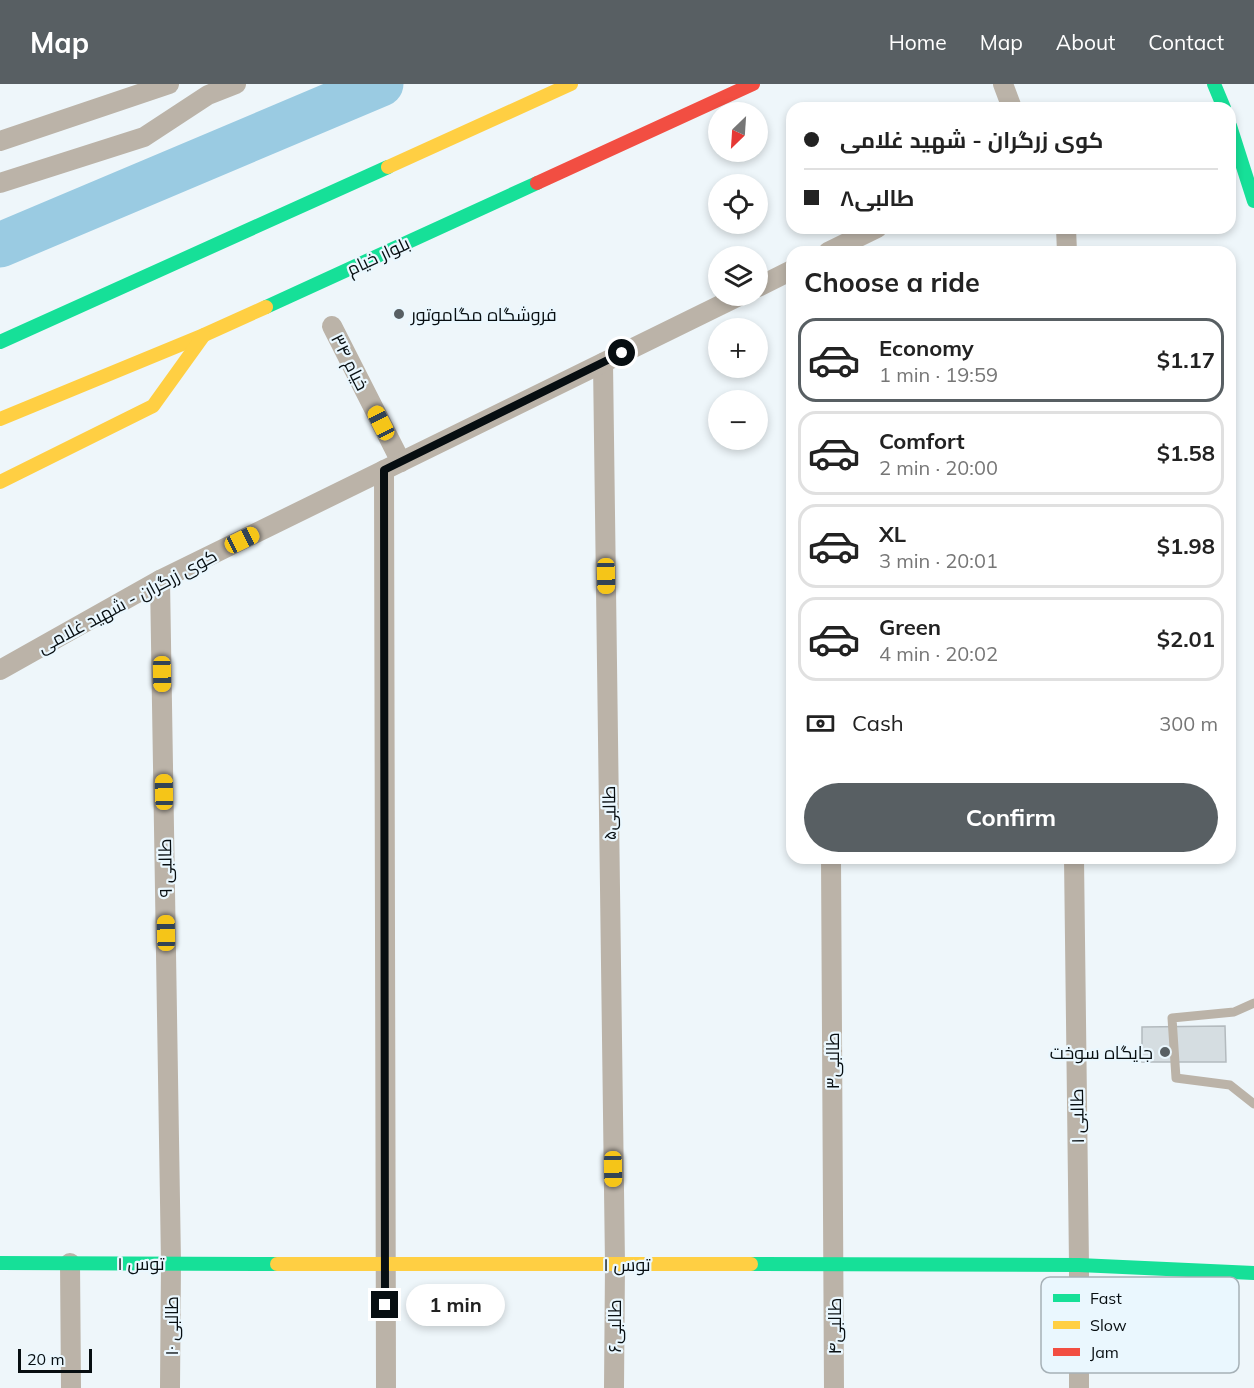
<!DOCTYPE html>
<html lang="en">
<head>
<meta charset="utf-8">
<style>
  :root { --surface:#fff; --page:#f2f2f2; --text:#222; --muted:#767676; --line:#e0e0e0; --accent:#585f63 }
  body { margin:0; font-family:Mulish,Cairo,sans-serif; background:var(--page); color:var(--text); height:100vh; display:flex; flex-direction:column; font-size:22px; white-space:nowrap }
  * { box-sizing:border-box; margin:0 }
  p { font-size:20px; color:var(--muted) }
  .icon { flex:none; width:33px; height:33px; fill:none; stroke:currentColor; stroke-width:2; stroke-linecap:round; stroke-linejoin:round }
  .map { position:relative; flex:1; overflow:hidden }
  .details { position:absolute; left:786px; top:162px; width:450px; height:618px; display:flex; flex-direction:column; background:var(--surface); border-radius:18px; box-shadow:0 3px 9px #0003 }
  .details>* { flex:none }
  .guide { position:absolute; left:786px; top:18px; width:450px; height:132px; border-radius:18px; box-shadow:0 3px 9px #0003; display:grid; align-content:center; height:132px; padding:0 18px; background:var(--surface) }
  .needle { width:39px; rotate:205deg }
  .controls { position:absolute; left:708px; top:18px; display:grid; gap:12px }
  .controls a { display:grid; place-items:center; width:60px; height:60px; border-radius:50%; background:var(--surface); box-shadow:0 3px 9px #0003; font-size:30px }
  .scale { position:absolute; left:18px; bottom:15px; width:74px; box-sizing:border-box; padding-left:6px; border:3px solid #070e11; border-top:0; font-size:16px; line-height:21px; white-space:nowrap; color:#070e11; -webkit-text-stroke:4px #eaf7fe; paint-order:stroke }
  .end { position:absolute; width:27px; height:27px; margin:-14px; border:8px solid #070e11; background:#fff; box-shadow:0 0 0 3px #fff }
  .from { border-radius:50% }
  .bubble { position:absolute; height:42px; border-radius:21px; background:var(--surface); box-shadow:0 3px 9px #0003; font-size:20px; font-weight:700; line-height:42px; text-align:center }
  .car { position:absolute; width:18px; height:36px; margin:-18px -9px; border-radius:8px; box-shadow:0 0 4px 2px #0007; background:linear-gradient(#f5c518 24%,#345 0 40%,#f5c518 0 76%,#345 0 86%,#f5c518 0) }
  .guide b { display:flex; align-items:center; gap:21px; height:57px; font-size:22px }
  .guide b+b { border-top:2px solid var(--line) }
  .guide i { width:15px; height:15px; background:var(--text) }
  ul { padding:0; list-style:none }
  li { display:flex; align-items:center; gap:18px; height:84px; margin:0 12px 9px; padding:0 6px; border:3px solid var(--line); border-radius:18px }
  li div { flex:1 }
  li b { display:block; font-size:22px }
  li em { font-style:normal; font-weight:700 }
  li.on { border-color:var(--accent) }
  li>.icon { width:54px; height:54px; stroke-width:1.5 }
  h2 { padding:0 18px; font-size:27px; line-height:72px }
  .pay { display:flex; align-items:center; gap:15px; height:66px; padding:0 18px; font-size:22px }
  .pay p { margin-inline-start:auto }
  .cta { display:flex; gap:12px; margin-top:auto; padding:12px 18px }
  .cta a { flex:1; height:69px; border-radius:36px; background:var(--accent); color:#fff; font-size:24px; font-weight:700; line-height:69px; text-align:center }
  header { display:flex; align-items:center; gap:36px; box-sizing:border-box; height:84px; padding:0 30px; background:var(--accent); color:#fff }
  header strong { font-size:28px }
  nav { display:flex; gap:33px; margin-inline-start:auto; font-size:21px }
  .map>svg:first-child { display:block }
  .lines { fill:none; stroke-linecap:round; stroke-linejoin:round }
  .river { stroke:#9acbe2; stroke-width:45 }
  .building { fill:#d5dde1; stroke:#b3babe; stroke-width:1.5 }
  .lane { stroke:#bbb3a8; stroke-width:9 }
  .street { stroke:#bbb3a8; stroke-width:20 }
  .fast { stroke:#16e098; stroke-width:14 }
  .slow { stroke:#ffcf43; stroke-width:14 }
  .jam { stroke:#f24e42; stroke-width:14 }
  .route { stroke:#070e11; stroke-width:8 }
  .poi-dot { fill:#585f63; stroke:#eaf7fe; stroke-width:2 }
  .labels { text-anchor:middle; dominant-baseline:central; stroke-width:4.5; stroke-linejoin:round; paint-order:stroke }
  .street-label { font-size:18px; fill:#070e11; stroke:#eaf7fe }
  .poi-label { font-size:18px; fill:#070e11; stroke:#eaf7fe; text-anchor:start }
  .key { fill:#eaf7fe; stroke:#a6b1b7; stroke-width:1.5 }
  .key-label { font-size:16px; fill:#070e11 }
</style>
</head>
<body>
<header>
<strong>Map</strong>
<nav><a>Home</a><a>Map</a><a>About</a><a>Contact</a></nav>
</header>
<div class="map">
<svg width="1254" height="1304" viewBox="0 0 1254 1304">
  <rect width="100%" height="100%" fill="#eef6fa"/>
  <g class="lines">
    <!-- river -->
    <path class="river" d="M0 161 381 0"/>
  </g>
  <!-- building -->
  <path class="building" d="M1225 942 1226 978H1142V943Z"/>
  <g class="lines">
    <!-- lane -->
    <path class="lane" d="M1254 919 1234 928 1172 934 1176 994 1230 1001 1254 1020"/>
    <!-- street -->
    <g class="street">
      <path d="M1003 0 1012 24"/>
      <path d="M0 57 169 0"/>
      <path d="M0 99 144 53 208 11 236 0"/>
      <path d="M1066 144 1067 168"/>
      <path d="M828 168 877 144"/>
      <path d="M758 203 792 186"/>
      <path d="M332 242 401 378"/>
      <path d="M603 279 615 1180 614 1304"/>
      <path d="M384 386 386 1304"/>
      <path d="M160 496 171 1179 170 1304"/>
      <path d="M0 586 160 496 739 212"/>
      <path d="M831 774 834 1304"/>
      <path d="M1074 774 1079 1181V1304"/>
      <path d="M70 1179 71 1304"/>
    </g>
    <!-- fast -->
    <g class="fast">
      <path d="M1214 0 1224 24"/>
      <path d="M1230 42 1254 117"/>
      <path d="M266 223 537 99"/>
      <path d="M0 258 388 83"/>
      <path d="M0 1179 277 1180"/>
      <path d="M751 1180 1079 1181 1254 1189"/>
    </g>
    <!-- slow -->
    <g class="slow">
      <path d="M388 83 571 0"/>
      <path d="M0 335 204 251 266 223"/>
      <path d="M0 398 153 322 204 251"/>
      <path d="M277 1180H751"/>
    </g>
    <!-- jam -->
    <path class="jam" d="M537 99 753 0"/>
  </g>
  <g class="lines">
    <!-- route -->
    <path class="route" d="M385 1221 384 386 622 269"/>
  </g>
  <!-- markers -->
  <g class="poi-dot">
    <circle cx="399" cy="230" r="6"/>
    <circle cx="1165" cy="968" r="6"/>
  </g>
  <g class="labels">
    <!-- street labels -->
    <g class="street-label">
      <text transform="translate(378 172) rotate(-25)">بلوار خیام</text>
      <text transform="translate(350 278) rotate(63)">خیام ۳۴</text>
      <text transform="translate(127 517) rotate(-28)">کوی زرگران - شهید غلامی</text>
      <text transform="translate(609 729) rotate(-91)">طالبی۵</text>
      <text transform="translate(165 784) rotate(-91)">طالبی ۹</text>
      <text transform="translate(832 977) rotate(-90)">طالبی۳</text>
      <text transform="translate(1077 1032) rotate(-91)">طالبی ۱</text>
      <text x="141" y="1179">توس ۱</text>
      <text x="627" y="1180">توس ۱</text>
      <text transform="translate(171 1242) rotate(-90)">طالبی ۱۰</text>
      <text transform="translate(614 1242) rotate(-90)">طالبی۶</text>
      <text transform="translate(834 1242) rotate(-90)">طالبی۴</text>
    </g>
    <!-- poi labels -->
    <g class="poi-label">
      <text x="411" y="230">فروشگاه مگاموتور</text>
      <text x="1153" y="968" text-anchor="end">جایگاه سوخت</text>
    </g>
  </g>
  <!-- legend -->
  <rect x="1041" y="1193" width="198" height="96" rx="9" class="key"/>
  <rect x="1053" y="1210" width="27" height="8" fill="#16e098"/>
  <rect x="1053" y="1237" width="27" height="8" fill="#ffcf43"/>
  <rect x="1053" y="1264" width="27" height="8" fill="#f24e42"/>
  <g class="key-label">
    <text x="1090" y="1220">Fast</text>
    <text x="1090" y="1247">Slow</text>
    <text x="1090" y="1274">Jam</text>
  </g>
</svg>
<div class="controls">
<a><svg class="needle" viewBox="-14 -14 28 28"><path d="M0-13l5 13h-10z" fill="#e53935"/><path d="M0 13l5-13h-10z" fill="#767676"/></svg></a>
<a><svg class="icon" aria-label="locate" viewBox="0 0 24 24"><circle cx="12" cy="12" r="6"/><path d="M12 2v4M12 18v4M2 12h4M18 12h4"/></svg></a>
<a><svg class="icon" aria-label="layers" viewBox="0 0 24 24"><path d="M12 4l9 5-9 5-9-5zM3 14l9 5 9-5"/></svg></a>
<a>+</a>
<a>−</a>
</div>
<div class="scale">20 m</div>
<i class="end from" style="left:622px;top:269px"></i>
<i class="end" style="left:385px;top:1221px"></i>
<div class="bubble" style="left:406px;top:1200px;width:99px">1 min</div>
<i class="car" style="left:381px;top:339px;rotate:333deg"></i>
<i class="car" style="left:242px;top:456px;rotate:64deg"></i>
<i class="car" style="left:606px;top:492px;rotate:179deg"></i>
<i class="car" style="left:162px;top:590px;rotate:179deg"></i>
<i class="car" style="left:164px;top:708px;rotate:359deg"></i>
<i class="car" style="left:166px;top:849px;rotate:359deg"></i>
<i class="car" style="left:613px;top:1085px;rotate:179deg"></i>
<div class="guide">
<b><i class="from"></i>کوی زرگران - شهید غلامی</b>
<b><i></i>طالبی۸</b>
</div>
<section class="details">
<h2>Choose a ride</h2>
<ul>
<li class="on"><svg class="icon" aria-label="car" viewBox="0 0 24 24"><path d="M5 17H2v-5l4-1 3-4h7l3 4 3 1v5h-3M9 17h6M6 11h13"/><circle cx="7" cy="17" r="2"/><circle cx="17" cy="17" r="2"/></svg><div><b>Economy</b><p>1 min · 19:59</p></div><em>$1.17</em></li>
<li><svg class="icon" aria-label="car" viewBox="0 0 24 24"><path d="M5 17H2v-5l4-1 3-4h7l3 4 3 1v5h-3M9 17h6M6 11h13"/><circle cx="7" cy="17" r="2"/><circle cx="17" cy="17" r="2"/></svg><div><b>Comfort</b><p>2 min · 20:00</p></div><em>$1.58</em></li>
<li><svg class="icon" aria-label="car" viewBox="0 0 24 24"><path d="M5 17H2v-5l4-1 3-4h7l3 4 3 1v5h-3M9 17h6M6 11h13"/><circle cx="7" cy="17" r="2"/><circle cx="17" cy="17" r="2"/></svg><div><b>XL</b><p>3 min · 20:01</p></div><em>$1.98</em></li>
<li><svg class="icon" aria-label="car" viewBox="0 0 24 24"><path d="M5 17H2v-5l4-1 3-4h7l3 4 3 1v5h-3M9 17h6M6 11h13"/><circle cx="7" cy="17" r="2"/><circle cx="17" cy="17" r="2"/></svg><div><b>Green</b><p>4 min · 20:02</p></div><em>$2.01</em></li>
</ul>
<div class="pay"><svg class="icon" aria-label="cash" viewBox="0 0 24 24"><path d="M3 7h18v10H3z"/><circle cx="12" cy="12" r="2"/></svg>Cash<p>300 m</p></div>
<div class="cta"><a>Confirm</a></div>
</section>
</div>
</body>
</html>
